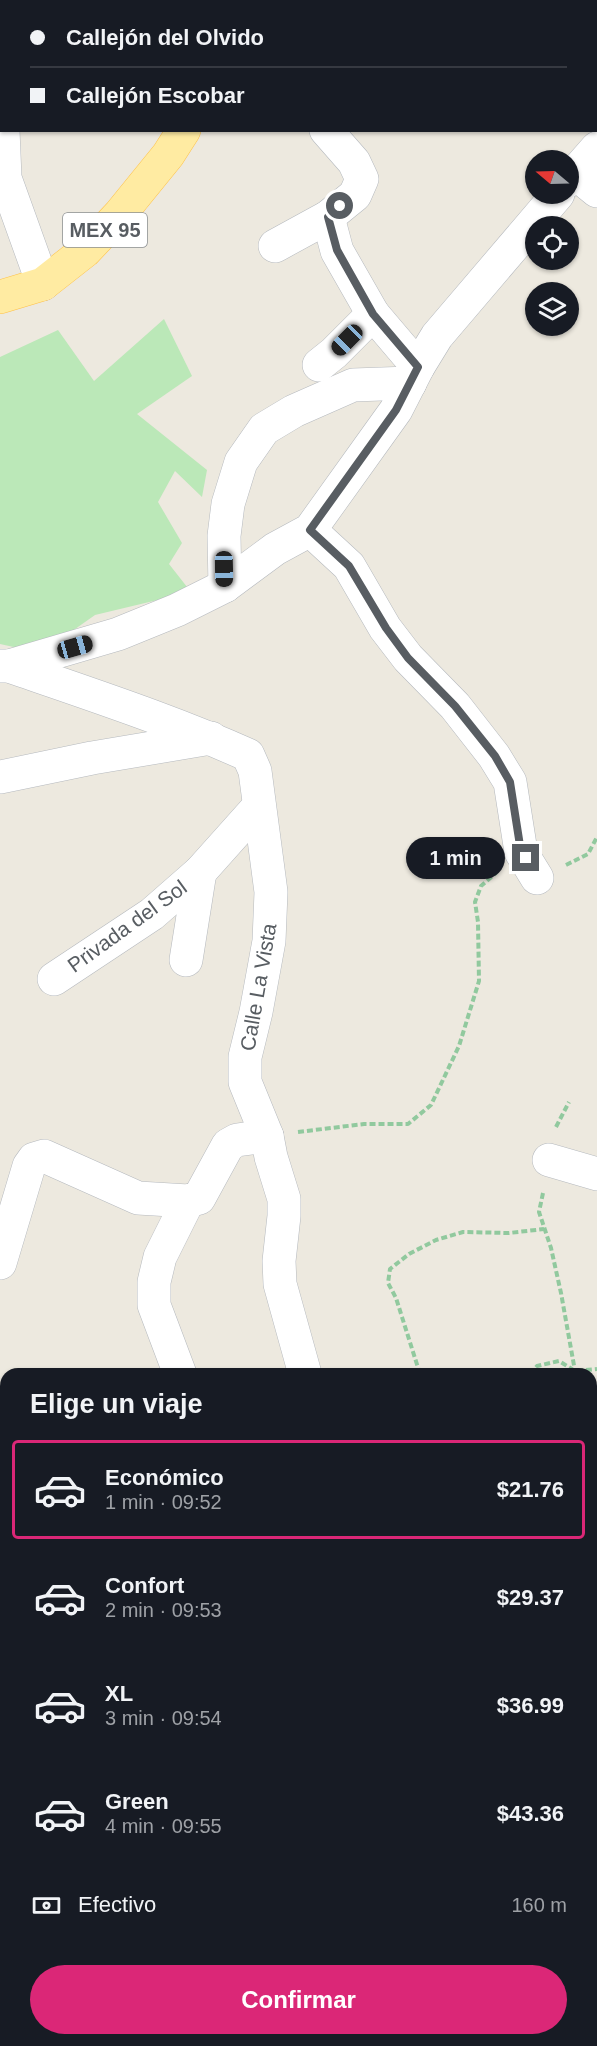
<!DOCTYPE html>
<html lang="es">
<head>
<meta charset="utf-8">
<style>
  :root { --surface:#171b24; --page:#242831; --text:#f1f3f6; --muted:#9ea1a6; --line:#363941; --accent:#db2777 }
  body { margin:0; font-family:Arial,sans-serif; background:var(--page); color:var(--text); height:100vh; display:flex; flex-direction:column; font-size:22px; white-space:nowrap }
  * { box-sizing:border-box; margin:0 }
  p { font-size:20px; color:var(--muted) }
  .icon { flex:none; width:33px; height:33px; fill:none; stroke:currentColor; stroke-width:2; stroke-linecap:round; stroke-linejoin:round }
  .map { position:relative; flex:1; overflow:hidden }
  .sheet { position:absolute; left:0px; top:1368px; width:597px; height:678px; display:flex; flex-direction:column; background:var(--surface); border-radius:18px 18px 0 0; box-shadow:0 2px 4px #0004 }
  .sheet>* { flex:none }
  .guide { position:absolute; left:0px; top:0px; width:597px; height:132px; box-shadow:0 2px 4px #0004; display:grid; align-content:center; height:132px; padding:0 30px; background:var(--surface) }
  .needle { width:39px; rotate:289deg }
  .fabs { position:absolute; left:525px; top:150px; display:grid; gap:12px }
  .fabs a { display:grid; place-items:center; width:54px; height:54px; border-radius:50%; background:var(--surface); box-shadow:0 2px 4px #0004; font-size:30px }
  .end { position:absolute; width:27px; height:27px; margin:-14px; border:8px solid #585d62; background:#fff; box-shadow:0 0 0 3px #fff }
  .from { border-radius:50% }
  .bubble { position:absolute; height:42px; border-radius:21px; background:var(--surface); box-shadow:0 2px 4px #0004; font-size:20px; font-weight:600; line-height:42px; text-align:center }
  .car { position:absolute; width:18px; height:36px; margin:-18px -9px; border-radius:8px; box-shadow:0 0 4px 2px #0007; background:linear-gradient(#222 24%,#8ab4d8 0 40%,#222 0 76%,#8ab4d8 0 86%,#222 0) }
  .guide b { display:flex; align-items:center; gap:21px; height:57px; font-size:22px }
  .guide b+b { border-top:2px solid var(--line) }
  .guide i { width:15px; height:15px; background:var(--text) }
  ul { padding:0; list-style:none }
  li { display:flex; align-items:center; gap:18px; height:99px; margin:0 12px 9px; padding:0 18px; border:3px solid transparent; border-radius:6px }
  li div { flex:1 }
  li b { display:block; font-size:22px }
  li em { font-style:normal; font-weight:600 }
  li.active { border-color:var(--accent) }
  li>.icon { width:54px; height:54px; stroke-width:1.5 }
  h2 { padding:0 30px; font-size:27px; line-height:72px }
  .pay { display:flex; align-items:center; gap:15px; height:66px; padding:0 30px; font-size:22px }
  .pay p { margin-inline-start:auto }
  .action { display:flex; gap:12px; margin-top:auto; padding:12px 30px }
  .action a { flex:1; height:69px; border-radius:36px; background:var(--accent); color:#fff; font-size:24px; font-weight:600; line-height:69px; text-align:center }
  .map>svg:first-child { display:block }
  .green { fill:#bbe8b8 }
  .lines { fill:none; stroke-linecap:round; stroke-linejoin:round }
  .minor-casing { stroke:#b5b9be; stroke-width:34 }
  .primary-casing { stroke:#ffc147; stroke-width:34 }
  .path { stroke:#91c99e; stroke-width:4; stroke-dasharray:6 3; stroke-linecap:butt }
  .minor { stroke:#fff; stroke-width:33 }
  .primary { stroke:#ffeba2; stroke-width:33 }
  .route { stroke:#585d62; stroke-width:8 }
  .labels { text-anchor:middle; dominant-baseline:central; stroke-width:4.5; stroke-linejoin:round; paint-order:stroke }
  .shield { fill:#fff; stroke:#8a8e91; stroke-width:1.5 }
  .shield-label { font-size:20px; font-weight:bold; fill:#585d62 }
  .street-label { font-size:21px; fill:#585d62; stroke:#fff }
</style>
</head>
<body>
<div class="map">
<svg width="597" height="2046" viewBox="0 0 597 2046">
  <rect width="100%" height="100%" fill="#ede9df"/>
  <!-- green -->
  <path class="green" d="M164 319 192 376 137 414 207 470 202 497 175 471 158 502 182 543 169 564 191 592 95 615 41 653 0 644V357L58 330 94 381Z"/>
  <g class="lines">
    <!-- minor casing -->
    <g class="minor-casing">
      <g id="minor">
        <path d="M82 2 83 0"/>
        <path d="M419 2 424 0"/>
        <path d="M0 36H2"/>
        <path d="M3 130 5 178 43 284"/>
        <path d="M575 173 597 191"/>
        <path d="M568 181 597 148"/>
        <path d="M328 217 337 251 373 314 418 367"/>
        <path d="M275 246 328 217 355 195 362 179 354 162 326 130"/>
        <path d="M319 365 334 353 373 314"/>
        <path d="M310 530 349 566 385 628 408 658 455 706 494 756 510 782 521 852 537 878"/>
        <path d="M225 586 224 536 228 504 241 462 264 429 294 411 353 385 410 383"/>
        <path d="M0 666H9C89 694 170 720 248 755L255 771 271 892 269 941 256 1012 245 1057V1082L267 1136 271 1157 284 1199V1216L279 1261 280 1284 305 1374"/>
        <path d="M9 666 118 634 177 610 225 586 275 549 310 530 396 410 418 367 437 336 558 194"/>
        <path d="M0 777 92 758 211 738"/>
        <path d="M186 960 200 872"/>
        <path d="M54 979 152 914 200 872 259 806"/>
        <path d="M549 1160 597 1174"/>
        <path d="M0 1263 29 1166 34 1159 44 1156 138 1198 188 1201 199 1198 228 1145 237 1140 267 1136"/>
        <path d="M180 1374 154 1305V1282L160 1257 188 1201"/>
        <path d="M591 1475 597 1476"/>
        <path d="M0 1482 6 1484"/>
        <path d="M0 1581 6 1594"/>
        <path d="M591 1702 597 1700"/>
        <path d="M0 1752 6 1750"/>
        <path d="M591 1865H597"/>
        <path d="M0 1894 6 1898"/>
        <path d="M0 1972 6 1978"/>
        <path d="M0 2014 6 2013"/>
        <path d="M314 2040 331 2046"/>
        <path d="M402 2046 403 2040"/>
      </g>
    </g>
    <!-- primary casing -->
    <g class="primary-casing">
      <g id="primary">
        <path d="M285 2 286 0"/>
        <path d="M0 297 43 284 85 251 120 214 168 155 184 130"/>
      </g>
    </g>
    <!-- path -->
    <g class="path">
      <path d="M566 865 588 854 597 837"/>
      <path d="M556 1127 569 1102"/>
      <path d="M298 1132 364 1124H408L431 1105 459 1046 479 981 478 922 475 902 481 886 497 872"/>
      <path d="M543 1193 539 1212 551 1248 561 1293 575 1371"/>
      <path d="M420 1374 396 1298 388 1283 390 1269 409 1254 436 1240 463 1232 509 1233 544 1229"/>
      <path d="M530 1374 537 1366 559 1361 575 1371 597 1369"/>
    </g>
    <!-- minor -->
    <use href="#minor" class="minor"/>
    <!-- primary -->
    <use href="#primary" class="primary"/>
  </g>
  <g class="lines">
    <!-- route -->
    <path class="route" d="M340 206 328 217 337 250 373 314 418 367 396 410 310 530 349 566 386 628 408 658 455 706 495 756 510 782 521 852 526 858"/>
  </g>
  <g class="labels">
    <!-- shield labels -->
    <rect class="shield" x="63" y="213" width="84" height="34" rx="4.5"/>
    <g class="shield-label">
      <text x="105" y="230">MEX 95</text>
    </g>
    <!-- street labels -->
    <g class="street-label">
      <text transform="translate(127 926) rotate(-36)">Privada del Sol</text>
      <text transform="translate(258 987) rotate(-80)">Calle La Vista</text>
    </g>
  </g>
</svg>
<div class="fabs">
<a><svg class="needle" viewBox="-14 -14 28 28"><path d="M0-13l5 13h-10z" fill="#e53935"/><path d="M0 13l5-13h-10z" fill="#9ea1a6"/></svg></a>
<a><svg class="icon" aria-label="locate" viewBox="0 0 24 24"><circle cx="12" cy="12" r="6"/><path d="M12 2v4M12 18v4M2 12h4M18 12h4"/></svg></a>
<a><svg class="icon" aria-label="layers" viewBox="0 0 24 24"><path d="M12 4l9 5-9 5-9-5zM3 14l9 5 9-5"/></svg></a>
</div>
<i class="end from" style="left:340px;top:206px"></i>
<i class="end" style="left:526px;top:858px"></i>
<div class="bubble" style="left:406px;top:837px;width:99px">1 min</div>
<i class="car" style="left:347px;top:340px;rotate:225deg"></i>
<i class="car" style="left:224px;top:569px;rotate:179deg"></i>
<i class="car" style="left:75px;top:647px;rotate:74deg"></i>
<div class="guide">
<b><i class="from"></i>Callejón del Olvido</b>
<b><i></i>Callejón Escobar</b>
</div>
<section class="sheet">
<h2>Elige un viaje</h2>
<ul>
<li class="active"><svg class="icon" aria-label="car" viewBox="0 0 24 24"><path d="M5 17H2v-5l4-1 3-4h7l3 4 3 1v5h-3M9 17h6M6 11h13"/><circle cx="7" cy="17" r="2"/><circle cx="17" cy="17" r="2"/></svg><div><b>Económico</b><p>1 min · 09:52</p></div><em>$21.76</em></li>
<li><svg class="icon" aria-label="car" viewBox="0 0 24 24"><path d="M5 17H2v-5l4-1 3-4h7l3 4 3 1v5h-3M9 17h6M6 11h13"/><circle cx="7" cy="17" r="2"/><circle cx="17" cy="17" r="2"/></svg><div><b>Confort</b><p>2 min · 09:53</p></div><em>$29.37</em></li>
<li><svg class="icon" aria-label="car" viewBox="0 0 24 24"><path d="M5 17H2v-5l4-1 3-4h7l3 4 3 1v5h-3M9 17h6M6 11h13"/><circle cx="7" cy="17" r="2"/><circle cx="17" cy="17" r="2"/></svg><div><b>XL</b><p>3 min · 09:54</p></div><em>$36.99</em></li>
<li><svg class="icon" aria-label="car" viewBox="0 0 24 24"><path d="M5 17H2v-5l4-1 3-4h7l3 4 3 1v5h-3M9 17h6M6 11h13"/><circle cx="7" cy="17" r="2"/><circle cx="17" cy="17" r="2"/></svg><div><b>Green</b><p>4 min · 09:55</p></div><em>$43.36</em></li>
</ul>
<div class="pay"><svg class="icon" aria-label="cash" viewBox="0 0 24 24"><path d="M3 7h18v10H3z"/><circle cx="12" cy="12" r="2"/></svg>Efectivo<p>160 m</p></div>
<div class="action"><a>Confirmar</a></div>
</section>
</div>
</body>
</html>
